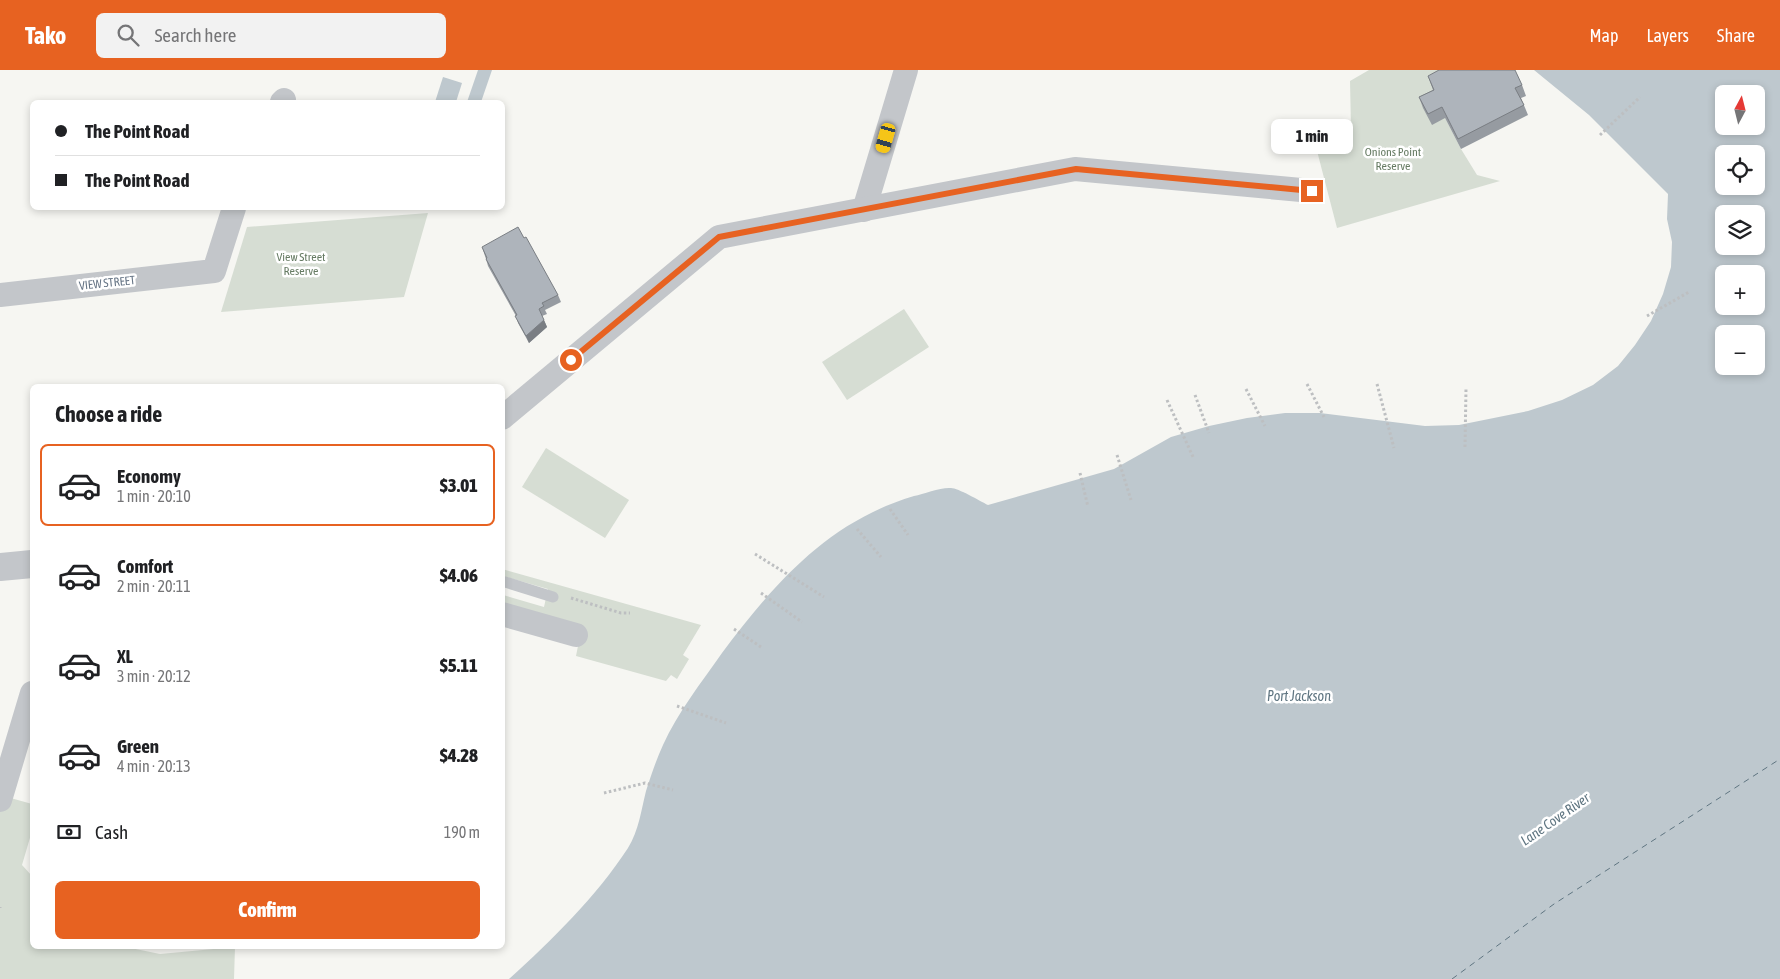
<!DOCTYPE html>
<html lang="en">
<head>
<meta charset="utf-8">
<style>
  :root { --surface:#fff; --page:#f2f2f2; --text:#202124; --muted:#757577; --line:#e0e0e0; --accent:#e76221 }
  body { margin:0; font-family:"Asap Condensed",sans-serif; background:var(--page); color:var(--text); height:100vh; display:flex; flex-direction:column; font-size:19px; white-space:nowrap }
  * { box-sizing:border-box; margin:0 }
  p { font-size:16px; color:var(--muted) }
  .icon { flex:none; width:28px; height:28px; fill:none; stroke:currentColor; stroke-width:2; stroke-linecap:round; stroke-linejoin:round }
  .map { position:relative; flex:1; overflow:hidden }
  .panel { position:absolute; left:30px; top:314px; width:475px; height:565px; display:flex; flex-direction:column; background:var(--surface); border-radius:8px; box-shadow:0 2px 8px #0003 }
  .panel>* { flex:none }
  .guide { position:absolute; left:30px; top:30px; width:475px; height:110px; border-radius:8px; box-shadow:0 2px 8px #0003; display:grid; align-content:center; height:110px; padding:0 25px; background:var(--surface) }
  .needle { width:32px; rotate:7deg }
  .fabs { position:absolute; left:1715px; top:15px; display:grid; gap:10px }
  .fabs a { display:grid; place-items:center; width:50px; height:50px; border-radius:8px; background:var(--surface); box-shadow:0 2px 8px #0003; font-size:25px }
  .end { position:absolute; width:22px; height:22px; margin:-11px; border:6px solid #e76221; background:#fff; box-shadow:0 0 0 2px #fff }
  .from { border-radius:50% }
  .bubble { position:absolute; height:35px; border-radius:8px; background:var(--surface); box-shadow:0 2px 8px #0003; font-size:16px; font-weight:800; line-height:35px; text-align:center }
  .car { position:absolute; width:15px; height:30px; margin:-15px -8px; border-radius:6px; box-shadow:0 0 4px 1px #0007; background:linear-gradient(#f5c518 24%,#345 0 40%,#f5c518 0 76%,#345 0 86%,#f5c518 0) }
  .guide b { display:flex; align-items:center; gap:18px; height:48px; font-size:19px }
  .guide b+b { border-top:1px solid var(--line) }
  .guide i { width:12px; height:12px; background:var(--text) }
  ul { padding:0; list-style:none }
  li { display:flex; align-items:center; gap:15px; height:82px; margin:0 10px 8px; padding:0 15px; border:2px solid transparent; border-radius:8px }
  li div { flex:1 }
  li b { display:block; font-size:19px }
  li em { font-style:normal; font-weight:800 }
  li.active { border-color:var(--accent) }
  li>.icon { width:45px; height:45px; stroke-width:1.5 }
  h2 { padding:0 25px; font-size:22px; line-height:60px }
  .pay { display:flex; align-items:center; gap:12px; height:55px; padding:0 25px; font-size:19px }
  .pay p { margin-inline-start:auto }
  .cta { display:flex; gap:10px; margin-top:auto; padding:10px 25px }
  .cta a { flex:1; height:58px; border-radius:8px; background:var(--accent); color:#fff; font-size:20px; font-weight:800; line-height:58px; text-align:center }
  header { display:flex; align-items:center; gap:30px; box-sizing:border-box; height:70px; padding:0 25px; background:var(--accent); color:#fff }
  header strong { font-size:24px }
  nav { display:flex; gap:28px; margin-inline-start:auto; font-size:18px }
  .search { width:350px; height:45px; background:var(--page); display:flex; align-items:center; gap:12px; box-sizing:border-box; padding:0 18px; border-radius:8px; color:var(--muted); font-size:19px }
  .map>svg:first-child { display:block }
  .green { fill:#d6ddd3 }
  .water { fill:#bec8ce; fill-rule:evenodd }
  .lines { fill:none; stroke-linecap:round; stroke-linejoin:round }
  .ferry { stroke:#5f7581; stroke-width:1; stroke-dasharray:6 5; stroke-linecap:butt }
  .path { stroke:#bdbfc1; stroke-width:3; stroke-dasharray:2.5 2.5; stroke-linecap:butt }
  .service { stroke:#c3c6ca; stroke-width:11 }
  .minor { stroke:#c3c6ca; stroke-width:24 }
  .tertiary { stroke:#c3c6ca; stroke-width:28 }
  .wall { fill:#969ba1 }
  .shaded-wall { fill:#7a7e83 }
  .building { fill:#aeb4bb; stroke:#7a7e83 }
  .route { stroke:#e76221; stroke-width:6 }
  .labels { text-anchor:middle; dominant-baseline:central; stroke-width:5; stroke-linejoin:round; paint-order:stroke }
  .park-label { font-size:12px; fill:#667b63; stroke:#fff }
  .street-label { font-size:12px; fill:#647384; stroke:#fff }
  .water-label { font-size:14px; font-style:italic; fill:#5f7581; stroke:#fff }
</style>
</head>
<body>
<header>
<strong>Tako</strong>
<div class="search"><svg class="icon" aria-label="search" viewBox="0 0 24 24"><circle cx="10" cy="10" r="6"/><path d="M15 15l6 6"/></svg>Search here</div>
<nav><a>Map</a><a>Layers</a><a>Share</a></nav>
</header>
<div class="map">
<svg width="1780" height="909" viewBox="0 0 1780 909">
  <rect width="100%" height="100%" fill="#f6f6f2"/>
  <!-- green -->
  <g class="green">
    <path d="M1369 0H1456L1445 48 1461 79 1477 105 1500 111 1337 158 1316 77 1351 58 1350 11Z"/>
    <path d="M428 143 404 227 221 242 247 157Z"/>
    <path d="M904 239 929 277 847 330 822 292Z"/>
    <path d="M546 378 629 430 605 468 522 417Z"/>
    <path d="M502 499 701 555 683 585 689 589 677 609 671 605 666 611 576 586 580 566 503 537V525L544 537 548 519 503 506Z"/>
    <path d="M0 725 32 734V761L22 795 32 806V876H121L160 884 235 877 234 909H0Z"/>
  </g>
  <!-- water -->
  <g class="water">
    <path d="M478 0H492L481 32H467Z"/>
    <path d="M1534 0H1780V909H509C552 870 596 827 628 778 639 760 641 741 646 721 651 706 656 690 663 675 678 642 701 613 722 583 774 514 827 452 914 426 924 424 941 417 951 418 958 418 980 431 988 435L1114 399 1171 367 1209 356 1247 348 1285 343H1320L1425 356 1459 355 1528 341 1562 330 1593 315 1618 296 1635 275 1651 251 1663 224 1671 197 1672 172 1667 149 1668 124 1589 45ZM1724 24H1756V56H1724ZM1724 84H1756V116H1724ZM1724 144H1756V176H1724ZM1724 204H1756V236H1724ZM1724 264H1756V296H1724Z"/>
    <path d="M443 7 462 13 456 32H435Z"/>
  </g>
  <g class="lines">
    <!-- ferry -->
    <path class="ferry" d="M1452 909 1554 834 1780 689"/>
    <!-- path -->
    <g class="path">
      <path d="M1600 65 1640 27"/>
      <path d="M1647 246 1689 222"/>
      <path d="M1307 314 1324 347"/>
      <path d="M1377 314 1394 378"/>
      <path d="M1246 319 1265 356"/>
      <path d="M1195 325 1209 363"/>
      <path d="M1167 330 1194 389"/>
      <path d="M1465 377 1466 318"/>
      <path d="M1117 385 1131 430"/>
      <path d="M1080 403 1088 437"/>
      <path d="M890 439 908 465"/>
      <path d="M857 459 881 487"/>
      <path d="M755 484 824 527"/>
      <path d="M761 523 802 552"/>
      <path d="M571 528 621 543H630"/>
      <path d="M734 559 761 577"/>
      <path d="M677 636 726 653"/>
      <path d="M604 723 645 713 673 720"/>
      <path d="M0 838V837"/>
    </g>
    <!-- service -->
    <path class="service" d="M502 511 553 527"/>
    <!-- minor -->
    <g class="minor">
      <path d="M282 32 284 30"/>
      <path d="M864 140 906 0"/>
      <path d="M0 225 214 201 234 138"/>
      <path d="M502 348 719 167 1075 99 1312 121"/>
      <path d="M502 544 576 565"/>
      <path d="M0 730 32 623"/>
    </g>
    <!-- tertiary -->
    <path class="tertiary" d="M0 497 32 494"/>
  </g>
  <!-- wall -->
  <g class="wall">
    <path d="M1428 6 1522 15 1526 26 1521 28 1528 45 1461 79 1445 48 1432 55 1423 38 1419 27 1433 20Z"/>
    <path d="M482 177 558 225 561 232 545 240 547 244 542 246 547 257 529 273 518 253 516 246 488 196 486 189Z"/>
  </g>
  <!-- shaded-wall -->
  <path class="shaded-wall" d="M544 250 547 257 529 273 526 266Z"/>
  <!-- building -->
  <g class="building">
    <path d="M1439 0H1515L1522 15 1515 18 1524 35 1458 69 1442 37 1428 44 1419 27 1434 20 1428 6Z"/>
    <path d="M518 157 524 168 526 167 558 225 542 233 544 236 539 239 544 250 526 266 515 246 517 245 486 189 487 188 482 177Z"/>
  </g>
  <g class="lines">
    <!-- route -->
    <path class="route" d="M571 290 719 167 1076 99 1312 121"/>
  </g>
  <g class="labels">
    <!-- park labels -->
    <g class="park-label">
      <text x="1393" y="82">Onions Point<tspan x="1393" dy="14">Reserve</tspan></text>
      <text x="301" y="187">View Street<tspan x="301" dy="14">Reserve</tspan></text>
    </g>
    <!-- street labels -->
    <g class="street-label">
      <text transform="translate(107 213) rotate(-6)">VIEW STREET</text>
    </g>
    <!-- water labels -->
    <g class="water-label">
      <text x="1299" y="626">Port Jackson</text>
      <text transform="translate(1555 749) rotate(-35)">Lane Cove River</text>
    </g>
  </g>
</svg>
<div class="fabs">
<a><svg class="needle" viewBox="-14 -14 28 28"><path d="M0-13l5 13h-10z" fill="#e53935"/><path d="M0 13l5-13h-10z" fill="#757577"/></svg></a>
<a><svg class="icon" aria-label="locate" viewBox="0 0 24 24"><circle cx="12" cy="12" r="6"/><path d="M12 2v4M12 18v4M2 12h4M18 12h4"/></svg></a>
<a><svg class="icon" aria-label="layers" viewBox="0 0 24 24"><path d="M12 4l9 5-9 5-9-5zM3 14l9 5 9-5"/></svg></a>
<a>+</a>
<a>−</a>
</div>
<i class="end from" style="left:571px;top:290px"></i>
<i class="end" style="left:1312px;top:121px"></i>
<div class="bubble" style="left:1271px;top:49px;width:82px">1 min</div>
<i class="car" style="left:886px;top:68px;rotate:196deg"></i>
<div class="guide">
<b><i class="from"></i>The Point Road</b>
<b><i></i>The Point Road</b>
</div>
<section class="panel">
<h2>Choose a ride</h2>
<ul>
<li class="active"><svg class="icon" aria-label="car" viewBox="0 0 24 24"><path d="M5 17H2v-5l4-1 3-4h7l3 4 3 1v5h-3M9 17h6M6 11h13"/><circle cx="7" cy="17" r="2"/><circle cx="17" cy="17" r="2"/></svg><div><b>Economy</b><p>1 min · 20:10</p></div><em>$3.01</em></li>
<li><svg class="icon" aria-label="car" viewBox="0 0 24 24"><path d="M5 17H2v-5l4-1 3-4h7l3 4 3 1v5h-3M9 17h6M6 11h13"/><circle cx="7" cy="17" r="2"/><circle cx="17" cy="17" r="2"/></svg><div><b>Comfort</b><p>2 min · 20:11</p></div><em>$4.06</em></li>
<li><svg class="icon" aria-label="car" viewBox="0 0 24 24"><path d="M5 17H2v-5l4-1 3-4h7l3 4 3 1v5h-3M9 17h6M6 11h13"/><circle cx="7" cy="17" r="2"/><circle cx="17" cy="17" r="2"/></svg><div><b>XL</b><p>3 min · 20:12</p></div><em>$5.11</em></li>
<li><svg class="icon" aria-label="car" viewBox="0 0 24 24"><path d="M5 17H2v-5l4-1 3-4h7l3 4 3 1v5h-3M9 17h6M6 11h13"/><circle cx="7" cy="17" r="2"/><circle cx="17" cy="17" r="2"/></svg><div><b>Green</b><p>4 min · 20:13</p></div><em>$4.28</em></li>
</ul>
<div class="pay"><svg class="icon" aria-label="cash" viewBox="0 0 24 24"><path d="M3 7h18v10H3z"/><circle cx="12" cy="12" r="2"/></svg>Cash<p>190 m</p></div>
<div class="cta"><a>Confirm</a></div>
</section>
</div>
</body>
</html>
